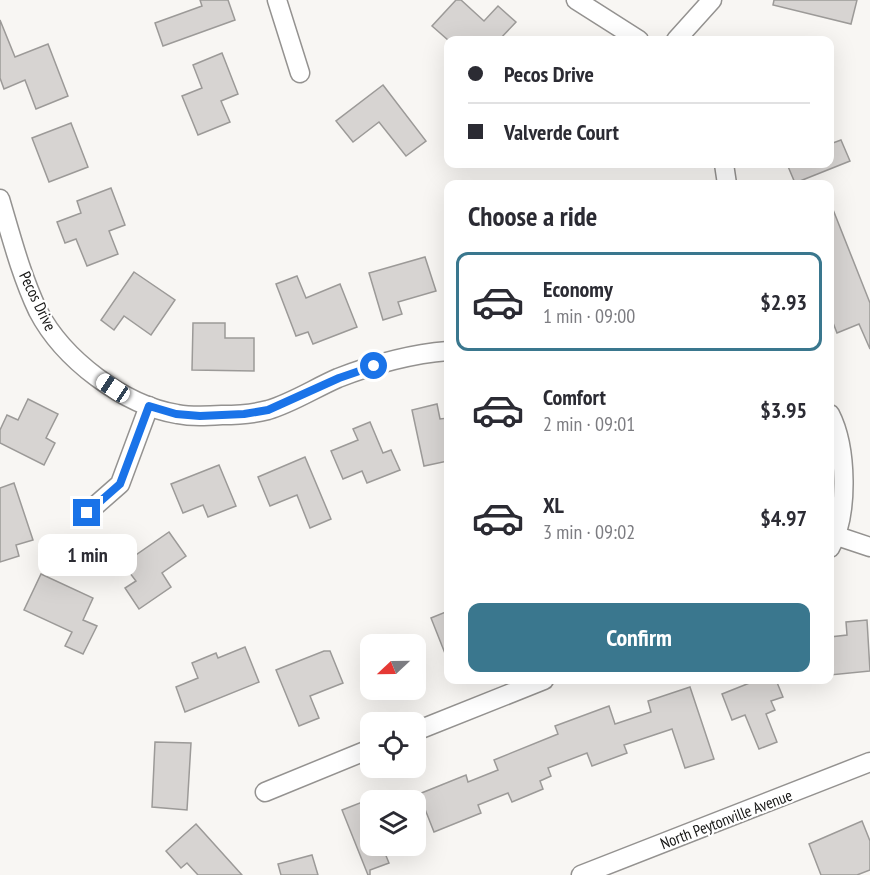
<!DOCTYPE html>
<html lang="en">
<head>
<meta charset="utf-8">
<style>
  :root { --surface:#fff; --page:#f7f7f7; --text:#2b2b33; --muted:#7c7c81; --line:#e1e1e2; --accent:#3a778e }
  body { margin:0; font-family:"PT Sans Narrow",sans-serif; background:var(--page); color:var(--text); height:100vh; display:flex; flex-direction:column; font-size:22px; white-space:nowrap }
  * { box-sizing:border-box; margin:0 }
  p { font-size:20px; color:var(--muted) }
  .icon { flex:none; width:33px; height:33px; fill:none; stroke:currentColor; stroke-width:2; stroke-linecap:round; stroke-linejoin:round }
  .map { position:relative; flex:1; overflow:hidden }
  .side { position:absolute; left:444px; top:180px; width:390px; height:504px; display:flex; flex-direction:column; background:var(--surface); border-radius:12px; box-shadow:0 6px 24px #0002 }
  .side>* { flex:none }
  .hud { position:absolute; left:444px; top:36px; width:390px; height:132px; border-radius:12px; box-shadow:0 6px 24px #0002; display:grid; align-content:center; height:132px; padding:0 24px; background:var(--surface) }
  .needle { width:39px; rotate:248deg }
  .tools { position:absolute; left:360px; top:634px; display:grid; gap:12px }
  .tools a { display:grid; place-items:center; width:66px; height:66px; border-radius:12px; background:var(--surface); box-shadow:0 6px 24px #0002; font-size:30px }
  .end { position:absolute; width:27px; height:27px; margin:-14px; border:8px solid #1a73e8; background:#fff; box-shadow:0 0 0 3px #fff }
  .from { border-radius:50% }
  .bubble { position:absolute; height:42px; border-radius:12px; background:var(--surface); box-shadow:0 6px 24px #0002; font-size:20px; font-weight:600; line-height:42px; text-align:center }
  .car { position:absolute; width:18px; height:36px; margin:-18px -9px; border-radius:8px; box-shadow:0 0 4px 2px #0007; background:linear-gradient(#fff 24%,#345 0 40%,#fff 0 76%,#345 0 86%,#fff 0) }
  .hud b { display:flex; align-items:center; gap:21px; height:57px; font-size:22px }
  .hud b+b { border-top:2px solid var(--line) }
  .hud i { width:15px; height:15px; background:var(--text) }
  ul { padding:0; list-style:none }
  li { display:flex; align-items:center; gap:18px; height:99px; margin:0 12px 9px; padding:0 12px; border:3px solid transparent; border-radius:12px }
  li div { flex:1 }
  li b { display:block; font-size:22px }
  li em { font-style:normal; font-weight:600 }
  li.current { border-color:var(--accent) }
  li>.icon { width:54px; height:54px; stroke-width:1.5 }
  h2 { padding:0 24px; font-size:27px; line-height:72px }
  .primary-button { display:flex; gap:12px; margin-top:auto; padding:12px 24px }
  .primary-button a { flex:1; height:69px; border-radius:12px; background:var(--accent); color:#fff; font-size:24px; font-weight:600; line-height:69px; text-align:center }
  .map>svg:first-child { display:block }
  .building { fill:#d7d4d2; stroke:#9c9a98; stroke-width:1.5 }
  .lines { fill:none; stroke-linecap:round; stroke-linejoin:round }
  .minor-casing { stroke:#949290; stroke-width:21 }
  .minor { stroke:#fff; stroke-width:18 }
  .route { stroke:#1a73e8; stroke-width:8 }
  .labels { text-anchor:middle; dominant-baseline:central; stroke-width:4.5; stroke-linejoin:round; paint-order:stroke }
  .street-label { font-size:16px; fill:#151514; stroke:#fff }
</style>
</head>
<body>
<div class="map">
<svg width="870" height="875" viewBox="0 0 870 875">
  <rect width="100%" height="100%" fill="#f8f6f3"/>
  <!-- building -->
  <g class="building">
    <path d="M200 0H228L235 20 163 46 155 23 202 6Z"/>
    <path d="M456 0H461L484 21 498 6 516 22 499 40H448L432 26Z"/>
    <path d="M774 0H857L851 24 773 5Z"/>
    <path d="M0 20 15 57 48 44 68 96 36 109 25 80 4 89 0 78Z"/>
    <path d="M222 53 238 94 221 101 230 122 198 135 182 96 202 88 193 65Z"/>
    <path d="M383 85 426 141 406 156 379 122 353 142 336 121Z"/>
    <path d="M71 123 88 167 49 182 32 138Z"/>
    <path d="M841 140 850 161 795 183 787 164H830V144Z"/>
    <path d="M111 188 125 225 109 231 118 254 87 266 76 239 65 243 57 222 81 213 77 201Z"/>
    <path d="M830 202 870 303V349L859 324 837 333 830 315Z"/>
    <path d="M425 257 436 291 398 302 402 314 383 320 369 273Z"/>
    <path d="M134 272 175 300 151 335 124 316 114 330 101 320Z"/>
    <path d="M297 276 306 298 340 284 357 327 313 344 308 332 296 336 276 284Z"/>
    <path d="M193 323H225V338H254V371L192 370Z"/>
    <path d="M28 399 58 414 46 438 55 443 44 465 0 443V430L7 415 18 420Z"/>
    <path d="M437 404 440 419 448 418V461L424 466 412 410Z"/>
    <path d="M370 422 383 453 391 450 400 470 367 483 362 471 343 479 331 451 358 440 353 429Z"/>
    <path d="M305 457 331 519 310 528 297 495 270 506 258 477Z"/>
    <path d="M219 465 236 506 208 517 203 505 183 513 171 484Z"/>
    <path d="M14 483 33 540 16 545 19 556 0 562V488Z"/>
    <path d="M169 532 186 556 162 573 171 587 139 609 125 588 136 581 123 564Z"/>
    <path d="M41 574 93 598 83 620 97 626 83 654 65 646 72 632 24 610Z"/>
    <path d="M448 611V661L431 618Z"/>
    <path d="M867 620 870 671 830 675V637L847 635 846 622Z"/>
    <path d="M245 647 259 682 185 712 176 687 198 678 192 663 216 653 218 658Z"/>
    <path d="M324 651H330L343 683 310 696 319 718 299 726 276 670Z"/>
    <path d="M757 680H776L783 697 771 701 775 710 766 714 777 742 759 749 745 715 732 720 722 694Z"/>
    <path d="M690 687 714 759 685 768 672 729 624 745 627 753 592 766 587 753 548 768 551 776 540 781 543 789 512 802 508 793 478 805 481 813 434 832 419 794 466 775 468 782 498 770 494 760 558 734 555 726 609 706 615 724 651 712 648 701Z"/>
    <path d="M155 742 191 743 187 810 152 807Z"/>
    <path d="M370 799V846H382L389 863 370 870V875H368L342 810Z"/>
    <path d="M862 821 870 841V870L857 875H821L809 844Z"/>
    <path d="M196 824 242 875H198L187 863 181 868 166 851Z"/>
    <path d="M312 855 318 875H281L278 864Z"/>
  </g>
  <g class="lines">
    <!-- minor casing -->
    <g class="minor-casing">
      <g id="minor">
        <path d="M277 0 300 73"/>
        <path d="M576 0 639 40"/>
        <path d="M676 40 712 0"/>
        <path d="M724 164 727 184"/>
        <path d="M0 199C11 236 21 275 38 311 63 359 123 405 177 414 192 417 207 416 222 415 237 415 253 414 268 410 292 403 315 388 338 378 374 364 410 354 448 351"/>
        <path d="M830 414C847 447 849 515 830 548"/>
        <path d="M87 513 120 484 149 406"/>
        <path d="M837 536 870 547"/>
        <path d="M416 731 544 680"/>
        <path d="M265 792 370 749"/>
        <path d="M581 875 870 762"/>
      </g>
    </g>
    <!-- minor -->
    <use href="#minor" class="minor"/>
  </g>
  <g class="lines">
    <!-- route -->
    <path class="route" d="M87 513 120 484 149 406 176 414 200 416 244 414 268 410 339 378 374 366"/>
  </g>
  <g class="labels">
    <!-- street labels -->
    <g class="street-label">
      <text transform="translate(38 301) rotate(64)">Pecos Drive</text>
      <text transform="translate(726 819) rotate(-21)">North Peytonville Avenue</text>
    </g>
  </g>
</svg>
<div class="tools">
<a><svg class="needle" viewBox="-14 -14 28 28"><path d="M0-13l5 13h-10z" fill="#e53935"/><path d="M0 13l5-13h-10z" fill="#7c7c81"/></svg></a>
<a><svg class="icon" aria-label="locate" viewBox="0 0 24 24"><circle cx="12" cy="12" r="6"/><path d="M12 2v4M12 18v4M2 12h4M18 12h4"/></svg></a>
<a><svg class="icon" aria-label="layers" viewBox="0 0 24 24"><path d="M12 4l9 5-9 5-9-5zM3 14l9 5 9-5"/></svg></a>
</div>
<i class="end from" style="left:374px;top:366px"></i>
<i class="end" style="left:87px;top:513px"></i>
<div class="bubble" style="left:38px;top:534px;width:99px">1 min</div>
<i class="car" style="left:113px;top:388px;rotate:304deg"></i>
<div class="hud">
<b><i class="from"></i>Pecos Drive</b>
<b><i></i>Valverde Court</b>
</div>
<section class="side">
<h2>Choose a ride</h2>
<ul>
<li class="current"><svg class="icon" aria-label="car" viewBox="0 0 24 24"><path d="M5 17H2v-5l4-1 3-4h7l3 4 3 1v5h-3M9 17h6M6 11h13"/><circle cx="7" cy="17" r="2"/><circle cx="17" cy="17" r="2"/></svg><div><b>Economy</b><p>1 min · 09:00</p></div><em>$2.93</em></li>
<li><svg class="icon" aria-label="car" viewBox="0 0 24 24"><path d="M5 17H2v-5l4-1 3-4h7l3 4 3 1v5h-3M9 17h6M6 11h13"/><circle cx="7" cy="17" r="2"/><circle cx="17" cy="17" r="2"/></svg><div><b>Comfort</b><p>2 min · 09:01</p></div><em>$3.95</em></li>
<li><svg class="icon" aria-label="car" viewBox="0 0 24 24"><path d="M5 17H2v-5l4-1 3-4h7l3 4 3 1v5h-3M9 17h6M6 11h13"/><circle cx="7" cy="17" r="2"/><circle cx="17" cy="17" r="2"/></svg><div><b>XL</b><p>3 min · 09:02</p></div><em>$4.97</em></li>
</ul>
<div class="primary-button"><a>Confirm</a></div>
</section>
</div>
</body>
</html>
